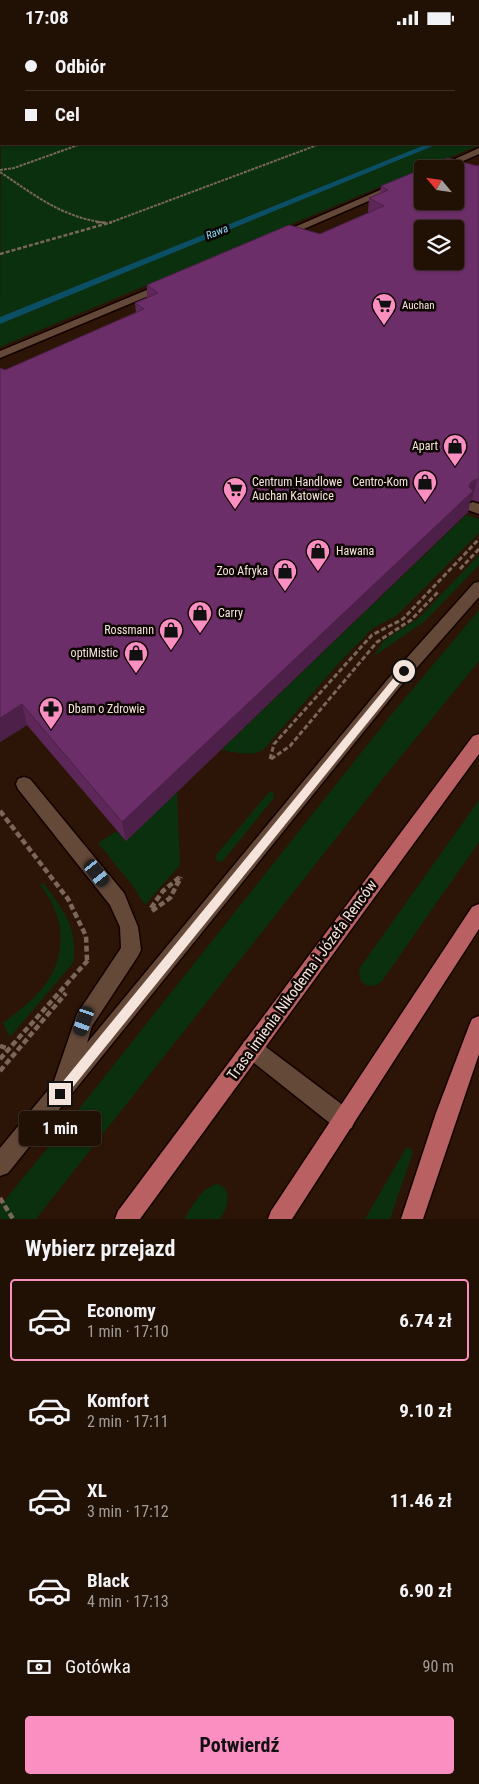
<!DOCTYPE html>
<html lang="pl">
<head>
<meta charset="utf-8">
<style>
  :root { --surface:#211004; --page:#29190e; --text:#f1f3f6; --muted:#a29d9a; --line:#3e3026; --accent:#fc8fc1 }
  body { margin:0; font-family:"Roboto Condensed",sans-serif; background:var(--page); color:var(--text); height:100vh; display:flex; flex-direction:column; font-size:19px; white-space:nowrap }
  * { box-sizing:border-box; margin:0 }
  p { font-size:16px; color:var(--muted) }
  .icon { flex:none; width:28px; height:28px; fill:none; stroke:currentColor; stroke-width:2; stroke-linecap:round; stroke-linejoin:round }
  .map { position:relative; height:1184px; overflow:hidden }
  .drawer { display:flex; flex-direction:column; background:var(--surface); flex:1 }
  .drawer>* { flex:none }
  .guide { position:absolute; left:0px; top:0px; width:480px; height:110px; box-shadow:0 1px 4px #0004,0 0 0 1px var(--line); display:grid; align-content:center; height:110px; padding:0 25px; background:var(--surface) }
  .needle { width:32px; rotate:299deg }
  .controls { position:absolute; left:414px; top:125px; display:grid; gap:10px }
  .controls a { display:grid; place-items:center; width:50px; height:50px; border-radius:5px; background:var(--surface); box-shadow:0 1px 4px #0004,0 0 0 1px var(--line); font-size:25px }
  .end { position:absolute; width:22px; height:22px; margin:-11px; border:6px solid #f5e4db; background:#111; box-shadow:0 0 0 2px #111 }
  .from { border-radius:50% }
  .bubble { position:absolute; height:35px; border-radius:5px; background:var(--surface); box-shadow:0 1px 4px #0004,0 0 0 1px var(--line); font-size:16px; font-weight:700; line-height:35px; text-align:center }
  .car { position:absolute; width:15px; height:30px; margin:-15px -8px; border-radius:6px; box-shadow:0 0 4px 1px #0007; background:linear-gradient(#222 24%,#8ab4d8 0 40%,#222 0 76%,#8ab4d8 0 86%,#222 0) }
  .guide b { display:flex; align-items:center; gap:18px; height:48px; font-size:19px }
  .guide b+b { border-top:1px solid var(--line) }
  .guide i { width:12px; height:12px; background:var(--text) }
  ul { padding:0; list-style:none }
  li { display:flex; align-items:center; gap:15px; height:82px; margin:0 10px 8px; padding:0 15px; border:2px solid transparent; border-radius:5px }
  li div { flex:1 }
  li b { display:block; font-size:19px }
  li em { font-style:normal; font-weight:700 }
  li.selected { border-color:var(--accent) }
  li>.icon { width:45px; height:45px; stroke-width:1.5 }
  h2 { padding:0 25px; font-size:22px; line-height:60px }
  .pay { display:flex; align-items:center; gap:12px; height:55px; padding:0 25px; font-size:19px }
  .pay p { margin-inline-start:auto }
  .cta { display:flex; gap:10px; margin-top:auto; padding:10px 25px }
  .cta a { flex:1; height:58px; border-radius:5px; background:var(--accent); color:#111; font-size:20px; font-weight:700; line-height:58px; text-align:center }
  .status { display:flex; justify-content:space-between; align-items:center; height:35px; padding:0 25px; background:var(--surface); direction:ltr }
  .status svg { height:14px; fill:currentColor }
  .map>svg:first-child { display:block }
  .green { fill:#0a300d }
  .water { fill:#0a4f64 }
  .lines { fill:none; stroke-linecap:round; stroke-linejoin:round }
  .minor-casing { stroke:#130200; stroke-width:3 }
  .major-casing { stroke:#130200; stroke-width:3 }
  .path-far3 { stroke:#7b675a; stroke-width:2; stroke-dasharray:3 1; stroke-linecap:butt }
  .path-far2 { stroke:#7b675a; stroke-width:2.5; stroke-dasharray:4 2; stroke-linecap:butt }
  .path-far1 { stroke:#7b675a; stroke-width:3; stroke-dasharray:5 2.5; stroke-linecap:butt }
  .path { stroke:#7b675a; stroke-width:4.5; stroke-dasharray:6 3; stroke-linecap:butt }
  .minor { fill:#644939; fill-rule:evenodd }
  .major { fill:#b96063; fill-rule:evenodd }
  .wall { fill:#5d2859 }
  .shaded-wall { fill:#4c2049 }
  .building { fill:#6c2e68; stroke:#4c2049; fill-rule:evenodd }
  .route { fill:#f5e4db }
  .labels { text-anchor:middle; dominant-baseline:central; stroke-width:5; stroke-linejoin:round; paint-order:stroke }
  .far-water-label { font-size:11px; font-style:italic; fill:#8cddfb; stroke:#0d0502 }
  .far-poi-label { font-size:11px; fill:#f5e4db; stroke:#0d0502; text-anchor:start }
  .poi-label { font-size:12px; fill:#f5e4db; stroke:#0d0502; text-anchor:end }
  .near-street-label { font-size:15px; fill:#f5e4db; stroke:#0d0502 }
</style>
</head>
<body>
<div class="status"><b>17:08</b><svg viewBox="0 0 49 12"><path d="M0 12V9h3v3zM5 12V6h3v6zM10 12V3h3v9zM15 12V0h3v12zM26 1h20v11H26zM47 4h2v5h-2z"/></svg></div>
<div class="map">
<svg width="479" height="1184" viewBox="0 0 479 1184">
  <rect width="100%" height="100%" fill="#2c1506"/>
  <!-- green -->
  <g class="green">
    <path d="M479 92V110L0 312V289L438 109H479Z"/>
    <path d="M1 94V109H427L0 282Z"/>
    <path d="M466 480 479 484V498L396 581 373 593 337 630 263 715C251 722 234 717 221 715Z"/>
    <path d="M479 520V530L425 586 373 622 384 605 419 583Z"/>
    <path d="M479 575V626L385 741 36 1184H0V1171L67 1089 391 680Z"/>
    <path d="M177 756 180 830 145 870 133 851 98 808 117 796 126 806Z"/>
    <path d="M269 757H273L274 763 223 826 218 827 216 825V820Z"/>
    <path d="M479 765V807L382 946 375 951 366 950 361 946 359 934Z"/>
    <path d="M43 848C63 874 79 894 73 928L10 1002 3 988C12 981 22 974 30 966 67 933 71 888 40 850Z"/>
    <path d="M406 1113H410L413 1117 390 1184H365Z"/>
    <path d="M218 1149 225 1153C230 1165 227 1173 220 1184H184C192 1172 202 1151 218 1149Z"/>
  </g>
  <!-- water -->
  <path class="water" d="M427 109H438L0 289V282Z"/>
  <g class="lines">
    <!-- minor casing -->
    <g class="minor-casing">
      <g id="minor">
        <path d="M479 113V119L445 134H433Z"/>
        <path d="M422 137V143L285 202H277L276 200Z"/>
        <path d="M166 247 170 248 171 250 170 252 0 323V316Z"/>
        <path d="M473 467 479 469V479L468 475 466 472 468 469Z"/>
        <path d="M479 547V562L399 653 8 1138 0 1141V1113L53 1049 77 979 121 913 120 892 110 870 18 754 16 749 18 744 24 742 30 744 124 858 138 892 141 915 138 921 92 991 87 1008 387 645 474 548Z"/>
        <path d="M251 1003 258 1006 352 1077 355 1085 352 1093 344 1096 336 1093 244 1020 241 1013 244 1006Z"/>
      </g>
    </g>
    <!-- major casing -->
    <g class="major-casing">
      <g id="major">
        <path d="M479 699V719L140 1184H115L118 1176 473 701Z"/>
        <path d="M479 869V894L292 1184H268L271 1176 472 872Z"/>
        <path d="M479 981V1019L423 1184H401L436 1078 469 991 472 984Z"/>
      </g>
    </g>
    <!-- path-far3 -->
    <g class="path-far3">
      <path d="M61 1 63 0"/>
      <path d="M337 1 342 0"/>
      <path d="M0 23V25"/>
      <path d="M0 135 14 133 81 109"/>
      <path d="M0 137C36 161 63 183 107 188"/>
      <path d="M109 188 320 109"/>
    </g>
    <!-- path-far2 -->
    <g class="path-far2">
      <path d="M96 187 107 188"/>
      <path d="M0 219 112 187"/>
    </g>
    <!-- path-far1 -->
    <g class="path-far1">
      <path d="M460 534 479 514"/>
      <path d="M270 724 274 709 372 600 403 584 479 504"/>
      <path d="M271 724 290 711 377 607 411 585 438 557"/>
    </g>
    <!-- path -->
    <g class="path">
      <path d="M0 776 68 864 86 901 87 925"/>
      <path d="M151 873 163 856 180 842"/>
      <path d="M152 876 170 863 181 842"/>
      <path d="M0 1011 9 1014"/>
      <path d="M0 1024 89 924"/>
      <path d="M0 1036 66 958"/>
      <path d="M0 1163 13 1184"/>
    </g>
    <!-- minor -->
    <use href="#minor" class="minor"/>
    <!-- major -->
    <use href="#major" class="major"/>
  </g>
  <!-- wall -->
  <g class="wall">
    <rect x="148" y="0" width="80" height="1"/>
    <path d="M479 130V466L478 467 472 465 470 466 468 477 126 806 27 690 0 707V333L5 335 136 278 135 268 147 263V250L320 199 368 178 369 163 380 158 381 151Z"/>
  </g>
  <!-- shaded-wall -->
  <g class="shaded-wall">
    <rect x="205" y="0" width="23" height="1"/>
    <path d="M477 444 472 465 470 466 468 477 126 806 122 787 469 452 471 447Z"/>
    <path d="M22 669 27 690 0 707V683Z"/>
  </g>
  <!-- building -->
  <g class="building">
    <path d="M151 0H182L180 1H152Z"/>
    <path d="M448 123 477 131 479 130V444H477L471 447 469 452 473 456 122 787 22 669 0 683V333L5 335 144 274 135 268 158 258 147 250 289 190 320 199 384 171 369 163 388 155 381 151 422 134V166H455V134H423ZM422 194H455V226H422Z"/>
  </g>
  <!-- route -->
  <path class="route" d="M404 633 409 636 407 639 64 1063 60 1065 56 1063 54 1059 56 1055 401 634Z"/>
  <!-- icons -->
  <defs>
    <g id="supermarket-pin" transform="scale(1.25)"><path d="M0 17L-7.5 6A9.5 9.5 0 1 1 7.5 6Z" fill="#fc8fc1" stroke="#0d0502"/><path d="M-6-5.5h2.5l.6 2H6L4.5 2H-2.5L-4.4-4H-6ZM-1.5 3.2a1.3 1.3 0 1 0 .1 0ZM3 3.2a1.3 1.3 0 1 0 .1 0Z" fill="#111"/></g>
    <g id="shop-pin" transform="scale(1.25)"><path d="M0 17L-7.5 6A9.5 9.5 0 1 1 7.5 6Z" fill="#fc8fc1" stroke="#0d0502"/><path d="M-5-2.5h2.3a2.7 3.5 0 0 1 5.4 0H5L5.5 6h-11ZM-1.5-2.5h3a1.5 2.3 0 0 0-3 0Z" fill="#111"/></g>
    <g id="pharmacy-pin" transform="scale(1.25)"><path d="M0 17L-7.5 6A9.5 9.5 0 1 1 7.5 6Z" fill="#fc8fc1" stroke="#0d0502"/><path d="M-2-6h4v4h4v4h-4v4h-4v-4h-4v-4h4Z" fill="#111"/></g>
  </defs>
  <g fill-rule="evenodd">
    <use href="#supermarket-pin" x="384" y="270"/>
    <use href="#shop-pin" x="455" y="411"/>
    <use href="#shop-pin" x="425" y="447"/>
    <use href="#supermarket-pin" x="235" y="454"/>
    <use href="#shop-pin" x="318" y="516"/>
    <use href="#shop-pin" x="285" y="536"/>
    <use href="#shop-pin" x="200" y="578"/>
    <use href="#shop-pin" x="171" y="595"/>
    <use href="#shop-pin" x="136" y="618"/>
    <use href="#pharmacy-pin" x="51" y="674"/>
  </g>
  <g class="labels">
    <!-- far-water labels -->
    <g class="far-water-label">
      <text transform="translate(217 197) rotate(-22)">Rawa</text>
    </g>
    <!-- far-poi labels -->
    <g class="far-poi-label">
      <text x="402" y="270">Auchan</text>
    </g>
    <!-- poi labels -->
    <g class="poi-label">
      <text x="438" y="411">Apart</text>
      <text x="252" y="447" text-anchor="start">Centrum Handlowe<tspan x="252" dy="14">Auchan Katowice</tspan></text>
      <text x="408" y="447">Centro-Kom</text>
      <text x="336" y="516" text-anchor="start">Hawana</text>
      <text x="268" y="536">Zoo Afryka</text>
      <text x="218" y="578" text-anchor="start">Carry</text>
      <text x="154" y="595">Rossmann</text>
      <text x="118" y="618">optiMistic</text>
      <text x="68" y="674" text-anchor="start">Dbam o Zdrowie</text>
    </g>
    <!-- near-street labels -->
    <g class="near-street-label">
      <text transform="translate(302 945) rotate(-54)">Trasa imienia Nikodema i Józefa Renców</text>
    </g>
  </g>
</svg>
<div class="controls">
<a><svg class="needle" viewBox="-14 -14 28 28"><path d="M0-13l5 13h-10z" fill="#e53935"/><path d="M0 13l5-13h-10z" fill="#a29d9a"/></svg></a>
<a><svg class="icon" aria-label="layers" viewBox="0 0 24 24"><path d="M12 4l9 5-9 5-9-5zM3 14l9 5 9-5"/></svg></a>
</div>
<i class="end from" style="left:404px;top:636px"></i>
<i class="end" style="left:60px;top:1059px"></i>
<div class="bubble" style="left:19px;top:1076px;width:82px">1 min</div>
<i class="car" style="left:97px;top:838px;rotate:142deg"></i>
<i class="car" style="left:84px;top:986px;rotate:199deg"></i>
<div class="guide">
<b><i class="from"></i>Odbiór</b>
<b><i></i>Cel</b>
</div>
</div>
<section class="drawer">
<h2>Wybierz przejazd</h2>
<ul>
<li class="selected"><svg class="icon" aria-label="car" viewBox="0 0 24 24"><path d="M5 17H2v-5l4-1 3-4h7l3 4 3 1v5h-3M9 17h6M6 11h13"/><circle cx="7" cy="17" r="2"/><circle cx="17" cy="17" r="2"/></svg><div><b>Economy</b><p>1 min · 17:10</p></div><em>6.74 zł</em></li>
<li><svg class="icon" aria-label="car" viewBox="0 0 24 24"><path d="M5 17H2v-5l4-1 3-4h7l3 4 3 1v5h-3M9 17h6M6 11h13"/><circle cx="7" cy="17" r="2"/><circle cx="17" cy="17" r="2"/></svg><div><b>Komfort</b><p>2 min · 17:11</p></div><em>9.10 zł</em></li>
<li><svg class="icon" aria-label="car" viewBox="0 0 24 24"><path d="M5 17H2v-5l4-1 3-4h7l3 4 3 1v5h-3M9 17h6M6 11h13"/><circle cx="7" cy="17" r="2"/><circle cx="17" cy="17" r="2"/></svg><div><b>XL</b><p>3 min · 17:12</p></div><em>11.46 zł</em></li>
<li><svg class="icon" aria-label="car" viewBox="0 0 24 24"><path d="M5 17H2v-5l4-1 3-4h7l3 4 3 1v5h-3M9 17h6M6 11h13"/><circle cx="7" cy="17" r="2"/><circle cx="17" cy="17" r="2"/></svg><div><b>Black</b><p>4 min · 17:13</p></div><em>6.90 zł</em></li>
</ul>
<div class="pay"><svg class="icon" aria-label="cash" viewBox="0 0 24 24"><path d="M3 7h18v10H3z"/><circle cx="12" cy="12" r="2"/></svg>Gotówka<p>90 m</p></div>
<div class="cta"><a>Potwierdź</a></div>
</section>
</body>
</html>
